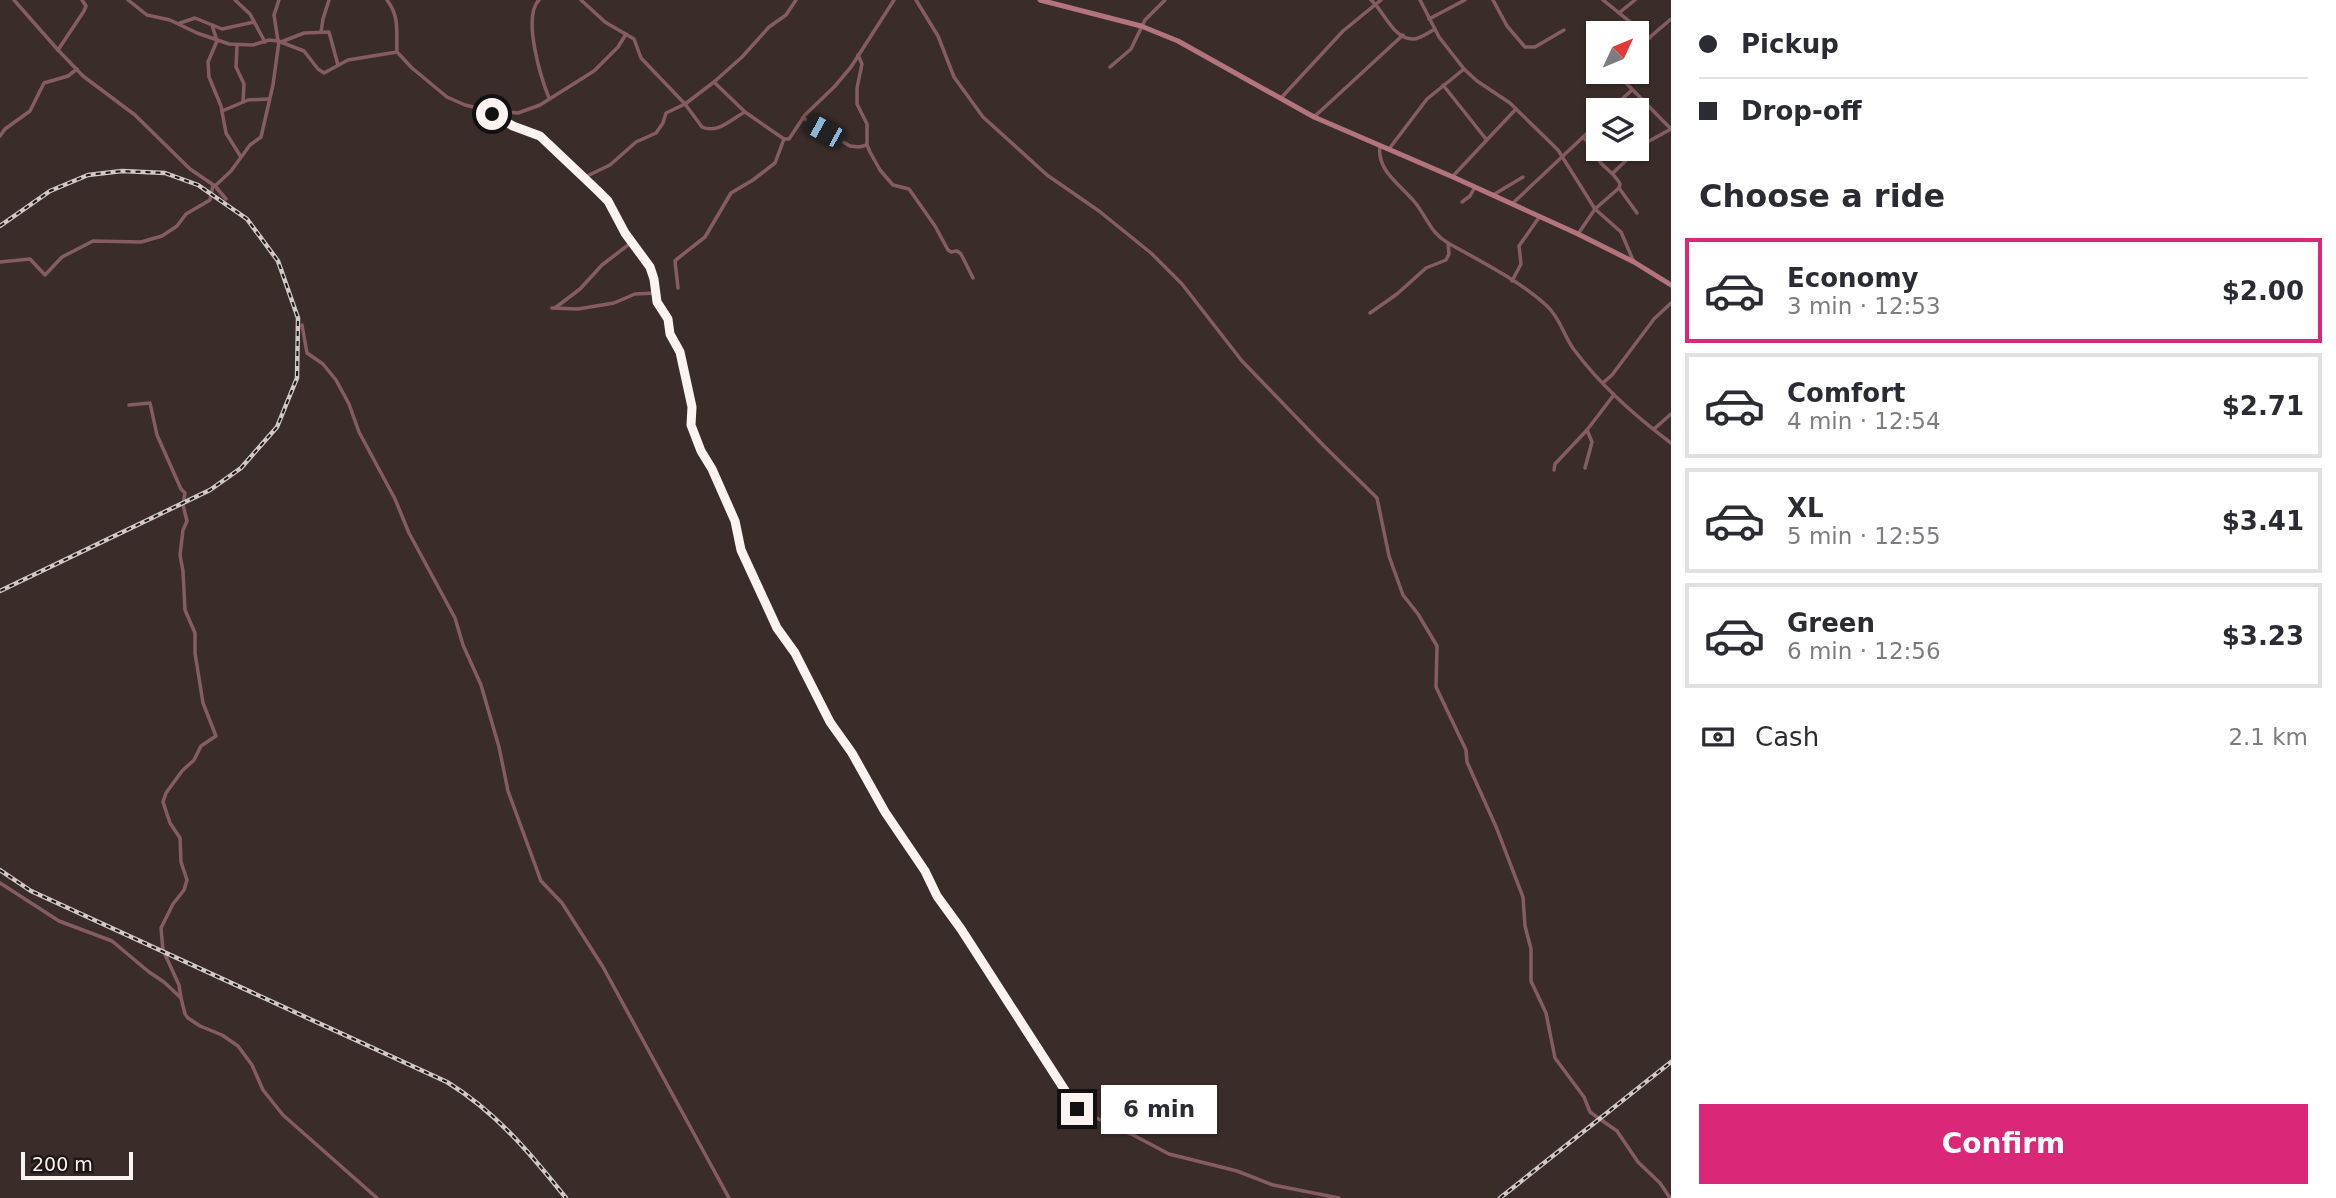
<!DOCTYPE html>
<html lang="en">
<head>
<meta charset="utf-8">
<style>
  :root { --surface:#fff; --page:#f2f2f3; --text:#2b2b33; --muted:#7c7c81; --line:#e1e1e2; --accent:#db2777 }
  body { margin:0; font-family:"DejaVu Sans",sans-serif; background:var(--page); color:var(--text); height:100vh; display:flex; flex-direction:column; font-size:26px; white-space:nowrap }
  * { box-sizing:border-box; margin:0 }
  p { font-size:23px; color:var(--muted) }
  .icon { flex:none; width:38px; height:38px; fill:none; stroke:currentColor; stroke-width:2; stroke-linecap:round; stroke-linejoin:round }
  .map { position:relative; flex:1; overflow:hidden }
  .details { display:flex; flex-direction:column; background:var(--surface); width:665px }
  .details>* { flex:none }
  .banner { display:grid; align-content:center; height:154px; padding:0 28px; background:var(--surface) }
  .needle { width:46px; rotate:46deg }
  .tools { position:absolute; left:1586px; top:21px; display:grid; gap:14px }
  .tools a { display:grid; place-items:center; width:63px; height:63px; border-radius:0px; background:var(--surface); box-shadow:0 2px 5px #0004; font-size:35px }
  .scale { position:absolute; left:21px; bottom:18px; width:112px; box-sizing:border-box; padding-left:7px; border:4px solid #fbf3f0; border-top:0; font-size:19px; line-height:24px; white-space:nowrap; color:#fbf3f0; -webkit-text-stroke:5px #1d1715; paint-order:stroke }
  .end { position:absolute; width:32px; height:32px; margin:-16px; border:9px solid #fbf3f0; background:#111; box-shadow:0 0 0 4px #111 }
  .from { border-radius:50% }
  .bubble { position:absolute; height:49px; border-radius:0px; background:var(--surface); box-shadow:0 2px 5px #0004; font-size:23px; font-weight:700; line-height:49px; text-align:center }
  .car { position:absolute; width:21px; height:42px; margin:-21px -10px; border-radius:9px; box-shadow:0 0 5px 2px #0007; background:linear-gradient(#222 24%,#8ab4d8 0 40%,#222 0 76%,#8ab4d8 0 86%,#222 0) }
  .banner b { display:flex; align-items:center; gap:24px; height:66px; font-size:26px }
  .banner b+b { border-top:2px solid var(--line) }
  .banner i { width:18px; height:18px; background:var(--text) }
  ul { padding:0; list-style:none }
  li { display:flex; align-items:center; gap:21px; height:105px; margin:0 14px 10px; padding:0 14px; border:4px solid var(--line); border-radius:0px }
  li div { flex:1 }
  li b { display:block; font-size:26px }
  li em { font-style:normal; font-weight:700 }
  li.current { border-color:var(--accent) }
  li>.icon { width:63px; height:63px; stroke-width:1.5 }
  h2 { padding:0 28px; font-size:32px; line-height:84px }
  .pay { display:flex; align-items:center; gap:18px; height:77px; padding:0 28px; font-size:26px }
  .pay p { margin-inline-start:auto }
  .cta { display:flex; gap:14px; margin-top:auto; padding:14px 28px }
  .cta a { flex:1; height:80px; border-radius:0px; background:var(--accent); color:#fff; font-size:28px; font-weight:700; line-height:80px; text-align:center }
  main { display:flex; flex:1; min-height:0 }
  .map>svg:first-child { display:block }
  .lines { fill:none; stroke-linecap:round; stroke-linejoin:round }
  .street { stroke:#855c62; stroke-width:3.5 }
  .secondary { stroke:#b4747d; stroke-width:5 }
  .rail-casing { stroke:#d2c9c6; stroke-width:4.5 }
  .rail { stroke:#1d1715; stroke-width:2; stroke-dasharray:5; stroke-linecap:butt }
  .route { stroke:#fbf3f0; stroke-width:9 }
</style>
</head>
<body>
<main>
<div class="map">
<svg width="1671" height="1198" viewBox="0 0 1671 1198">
  <rect width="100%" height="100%" fill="#3a2d29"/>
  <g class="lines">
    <!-- street -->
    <g class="street">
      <path d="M14 0 58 50 83 76 135 115 190 169 215 186 226 199"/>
      <path d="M128 0 147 15 170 20 197 33 229 44 253 45 269 40 278 41 304 51 318 69 324 73 348 60 397 52"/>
      <path d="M235 0 250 14 265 42"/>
      <path d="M387 0C400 17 396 32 397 52L412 68 447 97 465 105 486 110 501 120 537 133 608 201 621 228 646 260 653 273 657 302 668 319 670 334 680 353V362L687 380 692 407 691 423 694 432 735 521 741 550 779 631 795 653 830 722 852 753 885 812 925 871 937 896 961 929 1077 1109 1135 1136 1169 1154 1237 1171 1273 1185 1339 1198"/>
      <path d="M539 0C522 17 541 78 549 98"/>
      <path d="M581 0 605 22 634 39 641 58 685 104 702 127C718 134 731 119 745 112"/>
      <path d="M916 0 938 36 954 77 983 117 1047 175 1099 211 1151 253 1182 284 1242 361 1324 446 1377 498 1389 556 1403 595 1418 614 1437 646 1436 687 1466 750 1467 762 1497 829 1523 897 1525 926 1531 949V981L1546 1013 1555 1058 1584 1097 1590 1112 1617 1131 1638 1162 1660 1183 1670 1198"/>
      <path d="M1371 0C1384 11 1393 39 1413 39 1420 39 1429 32 1435 29"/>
      <path d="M1420 0 1439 37 1464 69 1477 81 1510 103 1558 150 1595 209 1621 232 1633 260"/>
      <path d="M1493 0 1507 26 1525 47H1535L1564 30"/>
      <path d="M1603 0 1650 38"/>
      <path d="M1619 13 1635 0"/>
      <path d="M1429 19 1465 0"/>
      <path d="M180 23 195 18 222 29 254 22"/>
      <path d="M212 25 217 41 208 62 209 77 221 106 226 133 241 157"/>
      <path d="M321 32 323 19 329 0"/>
      <path d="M278 41 274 15 279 0"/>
      <path d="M281 42 304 33 329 32 338 65"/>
      <path d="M237 46 236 67 244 84 243 102"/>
      <path d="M1636 49 1671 19"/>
      <path d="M58 50 84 11 86 6 82 0"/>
      <path d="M858 55 862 64 857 88V104L867 124V145L870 152 880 170 893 185 909 189 935 226 948 250 951 252 957 251 961 254 973 278"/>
      <path d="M1110 67 1131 49 1145 20 1165 0"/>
      <path d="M1636 71 1647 61"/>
      <path d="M1621 72 1625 82 1671 129"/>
      <path d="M714 82 745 112 784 139H789L805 115 835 86 851 67 894 0"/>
      <path d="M1625 82 1635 72"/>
      <path d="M1443 85 1486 139"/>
      <path d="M1281 98 1343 31 1381 0"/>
      <path d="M489 110 518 113 540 105 594 71 618 47 626 34"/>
      <path d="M1610 110 1632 90"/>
      <path d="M222 111 248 100 269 99"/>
      <path d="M1314 117 1403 35"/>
      <path d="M803 118 850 146 859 147 867 145"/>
      <path d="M0 136 5 129 30 111 44 83 68 76 77 69"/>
      <path d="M1389 149 1427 99 1464 69"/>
      <path d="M1613 173 1642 145 1671 129"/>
      <path d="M1453 176 1516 109"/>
      <path d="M583 178 610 165 636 142 656 133 663 123 666 113 685 104 714 82 742 57 769 27 786 15 796 0"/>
      <path d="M215 186 231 171 250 145 261 137 273 85 279 41"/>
      <path d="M1619 188 1637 213"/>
      <path d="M1493 195 1523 177"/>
      <path d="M1462 202 1470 196 1475 187"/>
      <path d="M1512 204 1598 123"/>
      <path d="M1578 234 1595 209 1619 188 1620 184C1615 174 1607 170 1600 162 1594 153 1591 144 1583 137"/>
      <path d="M1448 243C1480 261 1520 281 1547 306 1561 319 1564 337 1575 351 1602 387 1635 416 1671 443"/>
      <path d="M0 262 30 259 45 275 62 257 93 241 141 242 162 236 177 226 186 214 210 200 213 185"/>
      <path d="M1512 281 1521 264 1519 246 1540 216"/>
      <path d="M678 288 675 261 677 259 705 237 731 193 753 180 775 163 784 139"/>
      <path d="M552 308 578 309 614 303 635 294 656 293"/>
      <path d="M555 308 580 289 602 265 632 242"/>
      <path d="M1370 313 1397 294 1426 268 1446 260 1449 254 1448 243C1432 234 1428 220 1417 205 1404 187 1376 172 1380 146"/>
      <path d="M302 325 307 353 323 364 336 380 349 404 359 432 395 499 409 533 455 618 463 645 481 685 499 747 508 791 541 881 562 903 603 967 729 1198"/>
      <path d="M1604 382 1612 375 1654 319 1671 303"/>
      <path d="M129 405 150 403 157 435 181 489 185 493 183 505 187 521 183 530 180 555 183 571 185 610 195 633V653L203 703 216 736 201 746 194 760 182 771 166 793 163 802 170 823 180 838 181 862 187 880 184 890 173 904 161 928 163 950 179 985 181 998"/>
      <path d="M1654 429 1671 414"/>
      <path d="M1585 468 1592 442 1587 430 1613 396"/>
      <path d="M1554 470 1555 464 1587 430"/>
      <path d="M0 883 59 921 112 941 149 972 164 982 181 998 185 1014 188 1018 200 1026 222 1035 238 1046 252 1065 263 1090 283 1115 377 1198"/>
    </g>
    <!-- secondary -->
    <path class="secondary" d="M1040 0 1141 26 1178 41 1314 117 1453 177 1578 234 1634 262 1671 285"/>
    <!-- rail casing -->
    <g class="rail-casing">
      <g id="rail">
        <path d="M0 226 50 191 88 175 122 171 165 173 198 185 247 219 278 261 298 318 297 378 277 427 241 468 210 490 0 591"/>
        <path d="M0 870 31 891 447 1082C496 1112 530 1153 566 1198"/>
        <path d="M1500 1198 1671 1062"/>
      </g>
    </g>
    <!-- rail -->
    <use href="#rail" class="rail"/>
  </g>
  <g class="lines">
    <!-- route -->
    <path class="route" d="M492 114 513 126 540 136 597 190 608 201 625 233 650 267 654 279 657 302 668 319 670 334 680 352 692 407 691 425 701 451 712 469 735 521 741 550 777 628 795 653 830 722 852 753 885 812 925 871 937 896 961 929 1077 1109"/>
  </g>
</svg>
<div class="tools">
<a><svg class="needle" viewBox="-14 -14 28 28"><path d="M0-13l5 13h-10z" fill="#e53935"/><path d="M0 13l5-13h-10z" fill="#7c7c81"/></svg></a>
<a><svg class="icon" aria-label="layers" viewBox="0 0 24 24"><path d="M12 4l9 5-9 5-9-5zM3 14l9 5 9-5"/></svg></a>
</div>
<div class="scale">200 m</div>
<i class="end from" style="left:492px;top:114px"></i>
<i class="end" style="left:1077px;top:1109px"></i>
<div class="bubble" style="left:1101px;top:1085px;width:116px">6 min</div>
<i class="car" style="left:824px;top:131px;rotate:299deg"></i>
</div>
<section class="details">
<div class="banner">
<b><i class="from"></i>Pickup</b>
<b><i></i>Drop-off</b>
</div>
<h2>Choose a ride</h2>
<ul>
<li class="current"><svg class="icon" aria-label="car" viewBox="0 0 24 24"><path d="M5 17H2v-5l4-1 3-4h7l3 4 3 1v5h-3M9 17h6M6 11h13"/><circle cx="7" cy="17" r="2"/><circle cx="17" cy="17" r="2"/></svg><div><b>Economy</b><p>3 min · 12:53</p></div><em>$2.00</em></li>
<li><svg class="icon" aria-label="car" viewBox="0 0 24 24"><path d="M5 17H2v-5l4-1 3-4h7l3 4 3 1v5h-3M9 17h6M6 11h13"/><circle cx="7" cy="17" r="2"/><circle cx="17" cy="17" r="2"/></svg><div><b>Comfort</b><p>4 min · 12:54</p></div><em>$2.71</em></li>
<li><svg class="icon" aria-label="car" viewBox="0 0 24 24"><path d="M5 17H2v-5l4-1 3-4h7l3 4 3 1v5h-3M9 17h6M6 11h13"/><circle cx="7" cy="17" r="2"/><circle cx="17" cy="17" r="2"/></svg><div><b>XL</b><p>5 min · 12:55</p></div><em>$3.41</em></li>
<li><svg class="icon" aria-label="car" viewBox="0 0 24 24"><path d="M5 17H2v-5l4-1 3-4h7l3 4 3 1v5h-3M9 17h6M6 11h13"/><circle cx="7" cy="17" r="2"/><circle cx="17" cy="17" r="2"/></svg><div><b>Green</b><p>6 min · 12:56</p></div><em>$3.23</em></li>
</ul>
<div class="pay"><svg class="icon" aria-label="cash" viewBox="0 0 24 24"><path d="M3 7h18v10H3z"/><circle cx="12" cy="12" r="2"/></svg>Cash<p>2.1 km</p></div>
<div class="cta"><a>Confirm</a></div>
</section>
</main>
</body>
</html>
